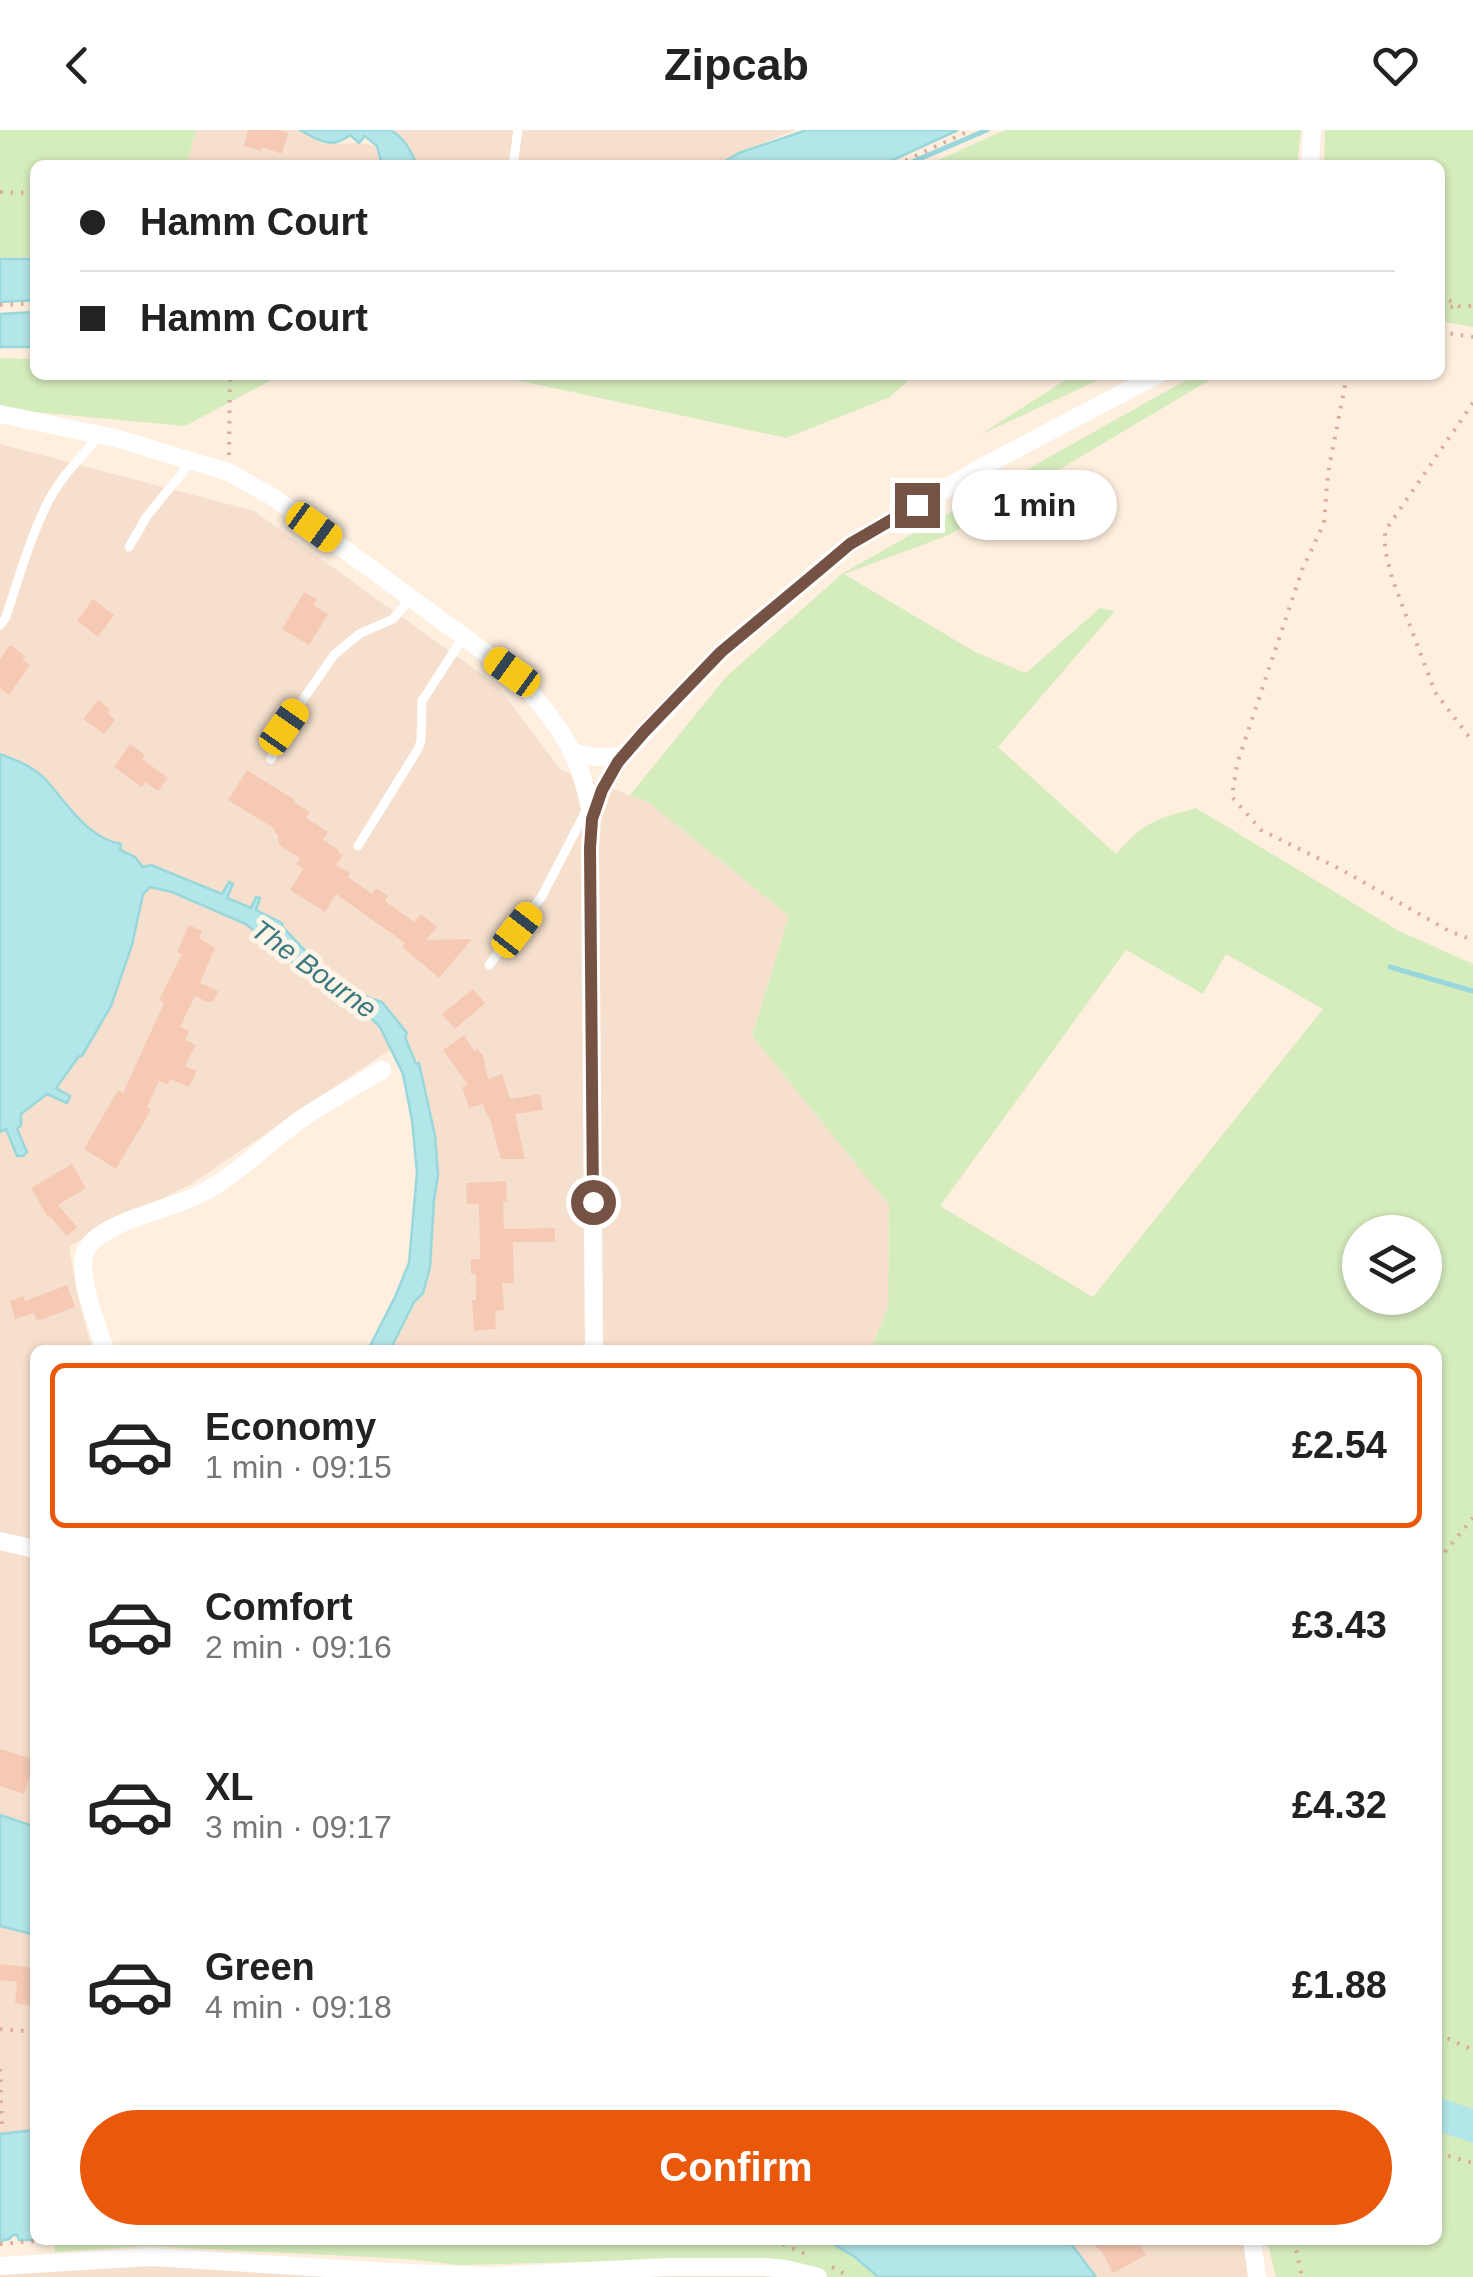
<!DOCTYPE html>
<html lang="en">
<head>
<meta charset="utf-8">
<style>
  :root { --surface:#fff; --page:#f6f6f6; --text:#222; --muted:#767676; --line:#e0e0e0; --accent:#ea580c }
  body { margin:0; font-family:Helvetica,sans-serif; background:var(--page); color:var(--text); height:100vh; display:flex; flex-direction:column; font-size:38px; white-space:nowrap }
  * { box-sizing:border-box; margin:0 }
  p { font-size:32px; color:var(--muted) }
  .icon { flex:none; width:55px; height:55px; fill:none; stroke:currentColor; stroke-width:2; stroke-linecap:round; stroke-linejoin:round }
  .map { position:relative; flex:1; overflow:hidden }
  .panel { position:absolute; left:30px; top:1215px; width:1412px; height:900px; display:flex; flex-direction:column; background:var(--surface); border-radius:15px; box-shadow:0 2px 8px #0004 }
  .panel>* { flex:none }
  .guide { position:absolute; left:30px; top:30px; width:1415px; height:220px; border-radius:15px; box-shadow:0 2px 8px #0004; display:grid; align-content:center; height:220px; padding:0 50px; background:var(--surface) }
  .buttons { position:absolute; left:1342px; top:1085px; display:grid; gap:20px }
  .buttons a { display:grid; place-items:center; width:100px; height:100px; border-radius:50%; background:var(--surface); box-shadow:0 2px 8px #0004; font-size:50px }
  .end { position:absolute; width:45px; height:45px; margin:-22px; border:12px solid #765245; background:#fff; box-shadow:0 0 0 5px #fff }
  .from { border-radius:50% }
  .bubble { position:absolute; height:70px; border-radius:35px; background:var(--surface); box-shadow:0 2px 8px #0004; font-size:32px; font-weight:700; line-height:70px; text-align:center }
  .car { position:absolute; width:30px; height:60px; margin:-30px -15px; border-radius:12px; box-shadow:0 0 8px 2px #0007; background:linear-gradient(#f5c518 24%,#345 0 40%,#f5c518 0 76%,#345 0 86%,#f5c518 0) }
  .guide b { display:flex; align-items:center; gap:35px; height:95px; font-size:38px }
  .guide b+b { border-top:2px solid var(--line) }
  .guide i { width:25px; height:25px; background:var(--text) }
  ul { padding:18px 0 0; list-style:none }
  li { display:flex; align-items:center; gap:30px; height:165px; margin:0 20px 15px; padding:0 30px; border:5px solid transparent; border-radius:15px }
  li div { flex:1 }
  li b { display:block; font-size:38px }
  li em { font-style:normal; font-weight:700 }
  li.on { border-color:var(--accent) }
  li>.icon { width:90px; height:90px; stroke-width:1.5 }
  .cta { display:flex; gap:20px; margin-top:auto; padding:20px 50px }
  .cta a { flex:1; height:115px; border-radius:60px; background:var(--accent); color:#fff; font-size:40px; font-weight:700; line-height:115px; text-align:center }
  header { display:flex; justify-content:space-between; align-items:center; height:130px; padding:0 50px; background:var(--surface); font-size:45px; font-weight:700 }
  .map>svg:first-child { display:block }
  .residential { fill:#f6e0cd }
  .green { fill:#d5ecbd; fill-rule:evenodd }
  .water { fill:#b3e6e9; stroke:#98d7db; stroke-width:2.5 }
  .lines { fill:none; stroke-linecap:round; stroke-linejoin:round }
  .stream { stroke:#98d7db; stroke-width:5 }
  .river { stroke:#b3e6e9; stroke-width:32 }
  .building { fill:#f6c9b5 }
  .path { stroke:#daac98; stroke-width:4; stroke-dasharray:2.5 8; stroke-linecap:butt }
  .service { stroke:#fff; stroke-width:9 }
  .minor { stroke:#fff; stroke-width:18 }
  .route { stroke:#765245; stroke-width:12 }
  .labels { text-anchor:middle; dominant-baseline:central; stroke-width:10; stroke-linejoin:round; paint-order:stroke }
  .water-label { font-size:28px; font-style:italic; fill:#38787e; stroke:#fff4e8 }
</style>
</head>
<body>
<header><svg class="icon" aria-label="back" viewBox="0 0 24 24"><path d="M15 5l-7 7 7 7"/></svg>Zipcab<svg class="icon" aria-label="heart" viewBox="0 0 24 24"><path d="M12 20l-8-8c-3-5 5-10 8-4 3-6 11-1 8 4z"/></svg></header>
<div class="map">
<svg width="1473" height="2147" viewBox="0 0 1473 2147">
  <rect width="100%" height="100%" fill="#feefdf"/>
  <!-- residential -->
  <g class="residential">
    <path d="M196 0H300L324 14 359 13 377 16 382 35H187Z"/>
    <path d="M388 0H795L739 23 721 35H415Z"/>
    <path d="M0 314 254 381 497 555 561 640 648 672 789 786 752 906 889 1075 888 1176 871 1220H390L414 1172 423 1163 430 1137 435 1049 427 962 405 907 382 872 364 866 357 859 349 858 314 830 281 796 282 793 255 780 260 769 251 779 247 778 227 768 228 753 223 764 151 735 143 737 135 727 106 712 84 693 59 669 43 648 26 634 0 624Z"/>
    <path d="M150 757 172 762 246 793 327 861 369 886 380 897 391 919 191 1054 69 1116 77 1162 92 1220H35V1697L0 1685V1002L6 998 17 1026 27 1022 17 998 21 984 47 964 66 973 56 958 79 925 132 815 143 764Z"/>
    <path d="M0 1796 35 1805V2000L0 2004Z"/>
    <path d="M1067 2110H1252L1257 2147H1096Z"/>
    <path d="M151 2127 322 2137H667L818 2147H0V2136Z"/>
  </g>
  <!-- green -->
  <g class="green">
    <path d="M0 0H196L187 35H35V127L0 128Z"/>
    <path d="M1005 0H1301L1297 35H927Z"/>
    <path d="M1325 0H1473V197L1440 191V35H1324Z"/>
    <path d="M35 227V245H281L185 296 34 282 0 276V228L28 229Z"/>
    <path d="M493 245H914L890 267 786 308Z"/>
    <path d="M1073 245H1109L980 305Z"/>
    <path d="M1195 245H1218L949 405 844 444 975 522 1026 543 1100 478 1115 481 998 617 1116 724C1146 691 1153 690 1196 678L1399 801 1473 834V2147H1276L1267 2110H1438V1220H871L888 1176 889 1075 752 906 789 786 648 672 630 665 726 547 843 443ZM1126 820 1203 864 1226 824 1323 879 1093 1167 940 1076ZM1360 1102H1425V1168H1360Z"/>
    <path d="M54 2110H827L855 2127 877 2147H828L797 2133 732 2128 458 2135 408 2129 147 2116 55 2122Z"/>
  </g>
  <!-- water -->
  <g class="water">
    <path d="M300 0H390C405 8 410 20 417 35H382L377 16 365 6 359 13 350 5C331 20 318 10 300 0Z"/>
    <path d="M807 0H958L882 35H719L739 23Z"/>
    <path d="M0 129H35V170L0 172Z"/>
    <path d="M35 182V217H0V184Z"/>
    <path d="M0 624C16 630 30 635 43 647 66 671 86 708 121 714L120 720 135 727 143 737 151 735 222 764 229 752 233 754 227 768 251 778 256 767 260 768 256 780 282 793V796L314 830 348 858 357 859 364 866 382 872 407 903 405 907 416 934 419 933 435 1006 438 1045 434 1070 430 1137 423 1163 414 1172 390 1220H368L395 1167 409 1133 417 1043 412 990 403 944 380 897 369 886 327 861 246 794 172 762 150 757 143 764 132 815 111 876 82 926H79L56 958 70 966 67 973 47 964 21 984V995L17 999 27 1022 23 1026H17L6 999 0 1002Z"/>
    <path d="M0 1685 35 1697V1805L0 1796Z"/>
    <path d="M35 2000V2110H19L17 2105H13L9 2109 0 2111V2004Z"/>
    <path d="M827 2110H1068L1096 2147H878L855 2127Z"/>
  </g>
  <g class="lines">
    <!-- stream -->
    <g class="stream">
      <path d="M905 35 987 0"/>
      <path d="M1390 837 1473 861"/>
    </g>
    <!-- river -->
    <path class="river" d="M1438 1984 1473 1996"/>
  </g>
  <!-- building -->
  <g class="building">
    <path d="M248 0H279L288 3 282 24 262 17 261 21 244 16Z"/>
    <path d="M304 462 317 469 313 475 328 484 309 515 282 499Z"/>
    <path d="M93 469 114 485 98 507 77 491Z"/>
    <path d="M10 515 25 526 22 529 30 535 9 565 0 558V529Z"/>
    <path d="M98 570 110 580 107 583 115 590 104 604 83 589Z"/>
    <path d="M130 614 145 625 142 629 168 648 158 661 145 652 142 657 114 637Z"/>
    <path d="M247 640 295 670 293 672 310 682 306 688 328 702 323 710 339 720 338 722 343 725 336 735 350 743 348 747 372 764 376 758 388 766 385 771 414 792 421 784 437 797 426 810 472 809 439 848 402 817 405 813 336 764 325 782 290 760 303 739 296 734 300 728 279 715 278 705 274 702 275 699 228 670Z"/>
    <path d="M189 795 202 801 199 808 215 818 200 853 218 861 214 871 207 872 195 866 180 897 189 901 185 910 196 915 185 936 197 941 189 957 170 949 168 955 159 951 147 977 151 980 116 1039 84 1019 118 960 123 963 164 873 159 870 182 824 177 822Z"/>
    <path d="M473 859 485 873 455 899 442 884Z"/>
    <path d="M464 905 474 921 477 919 483 925 488 949 502 944 510 969 540 964 543 980 515 984 525 1029H501L489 986H487L483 974 469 978 462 957 468 955 443 920Z"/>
    <path d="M72 1034 86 1058 58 1075 77 1097 67 1106 50 1086 48 1087 31 1058Z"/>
    <path d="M506 1051 507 1072H503L504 1099 555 1098V1112H513L514 1153H502L504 1180 495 1181 496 1199 474 1201 472 1170H476V1144H471V1129H480L479 1074H467L466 1053Z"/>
    <path d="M67 1155 75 1177 37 1191 34 1183 15 1189 10 1171 24 1166 25 1171Z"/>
    <path d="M0 1619 35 1630 24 1664 0 1656Z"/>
    <path d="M0 1834 35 1838V1876L15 1873 17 1852 0 1850Z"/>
    <path d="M1090 2110H1137L1146 2125 1113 2143 1102 2122Z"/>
  </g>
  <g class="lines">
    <!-- path -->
    <g class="path">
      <path d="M896 35 971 0"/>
      <path d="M0 62 35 63"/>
      <path d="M1440 165 1459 176H1473"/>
      <path d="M0 175 35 173"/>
      <path d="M1440 178 1459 176"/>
      <path d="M1440 202 1473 207"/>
      <path d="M1347 245 1328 343 1324 393 1302 440 1237 634 1232 667 1261 700 1342 740 1449 801 1473 810"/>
      <path d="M1473 273 1385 401V419L1392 448 1435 562 1473 612"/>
      <path d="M229 325 230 245"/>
      <path d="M1438 1430 1473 1388"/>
      <path d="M0 1899 35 1902"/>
      <path d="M1438 1904 1473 1920"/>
      <path d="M0 1939 2 1998"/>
      <path d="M1438 2023 1473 2033"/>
      <path d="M773 2110 810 2126"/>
      <path d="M1294 2110 1302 2147"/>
      <path d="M200 2111 261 2110"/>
      <path d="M0 2114 47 2110 61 2115"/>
      <path d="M832 2137 850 2147"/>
    </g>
    <!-- service -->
    <g class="service">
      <path d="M513 35 518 0"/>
      <path d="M129 417 147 386 191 332"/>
      <path d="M0 495 6 487C18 450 29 411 46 376 58 350 80 328 98 307"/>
      <path d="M271 629 284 597 334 525 359 504 393 489 411 468"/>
      <path d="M358 716 418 619 421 611 422 571 464 506"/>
      <path d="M489 835 542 766 588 677"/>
    </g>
    <!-- minor -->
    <g class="minor">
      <path d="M1310 35 1312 0"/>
      <path d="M0 284 115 308 228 342 273 367 512 542C533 564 562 599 574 626 583 646 588 667 592 688"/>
      <path d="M572 622 595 627 623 626"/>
      <path d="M105 1220C98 1195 73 1139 88 1117 105 1091 171 1079 198 1065 235 1047 264 1016 297 992 324 973 354 957 382 940"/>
      <path d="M594 1220 590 717 592 689 602 660 617 632 721 522 850 414 984 336 1157 245"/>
      <path d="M0 1411 35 1419"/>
      <path d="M1252 2110 1257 2147"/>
      <path d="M0 2136 151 2127 408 2143 493 2146 667 2137H764L786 2139 818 2147"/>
    </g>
  </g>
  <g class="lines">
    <!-- route -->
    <path class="route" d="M593 1072 590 718 592 689 602 660 618 632 644 602 721 522 824 436 850 414 917 375"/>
  </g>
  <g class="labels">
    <!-- water labels -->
    <g class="water-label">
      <text transform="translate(314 839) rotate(36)">The Bourne</text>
    </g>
  </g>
</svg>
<div class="buttons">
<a><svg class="icon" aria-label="layers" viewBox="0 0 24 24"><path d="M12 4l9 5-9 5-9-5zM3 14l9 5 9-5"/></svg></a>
</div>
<i class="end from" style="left:593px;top:1072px"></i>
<i class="end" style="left:917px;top:375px"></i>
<div class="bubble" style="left:952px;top:340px;width:165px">1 min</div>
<i class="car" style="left:314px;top:397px;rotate:126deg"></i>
<i class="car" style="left:512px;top:542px;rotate:306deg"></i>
<i class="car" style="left:284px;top:597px;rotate:35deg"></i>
<i class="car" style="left:517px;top:800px;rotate:38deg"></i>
<div class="guide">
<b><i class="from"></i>Hamm Court</b>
<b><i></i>Hamm Court</b>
</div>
<section class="panel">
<ul>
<li class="on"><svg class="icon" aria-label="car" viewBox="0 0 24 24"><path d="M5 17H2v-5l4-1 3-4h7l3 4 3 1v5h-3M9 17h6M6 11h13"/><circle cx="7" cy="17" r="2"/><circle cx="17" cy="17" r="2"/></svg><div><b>Economy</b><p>1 min · 09:15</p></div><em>£2.54</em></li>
<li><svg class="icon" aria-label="car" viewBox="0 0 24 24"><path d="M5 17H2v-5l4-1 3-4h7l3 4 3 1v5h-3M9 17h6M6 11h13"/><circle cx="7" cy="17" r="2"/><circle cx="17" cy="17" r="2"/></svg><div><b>Comfort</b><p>2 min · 09:16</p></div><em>£3.43</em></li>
<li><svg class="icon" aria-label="car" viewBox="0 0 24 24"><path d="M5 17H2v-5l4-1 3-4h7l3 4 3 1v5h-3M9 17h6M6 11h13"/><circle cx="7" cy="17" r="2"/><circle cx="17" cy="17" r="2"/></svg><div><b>XL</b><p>3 min · 09:17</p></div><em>£4.32</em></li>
<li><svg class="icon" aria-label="car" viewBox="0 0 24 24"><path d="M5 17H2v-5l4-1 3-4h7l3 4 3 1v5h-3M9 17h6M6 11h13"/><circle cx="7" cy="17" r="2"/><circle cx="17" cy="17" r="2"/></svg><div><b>Green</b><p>4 min · 09:18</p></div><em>£1.88</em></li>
</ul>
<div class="cta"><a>Confirm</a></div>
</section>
</div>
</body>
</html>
